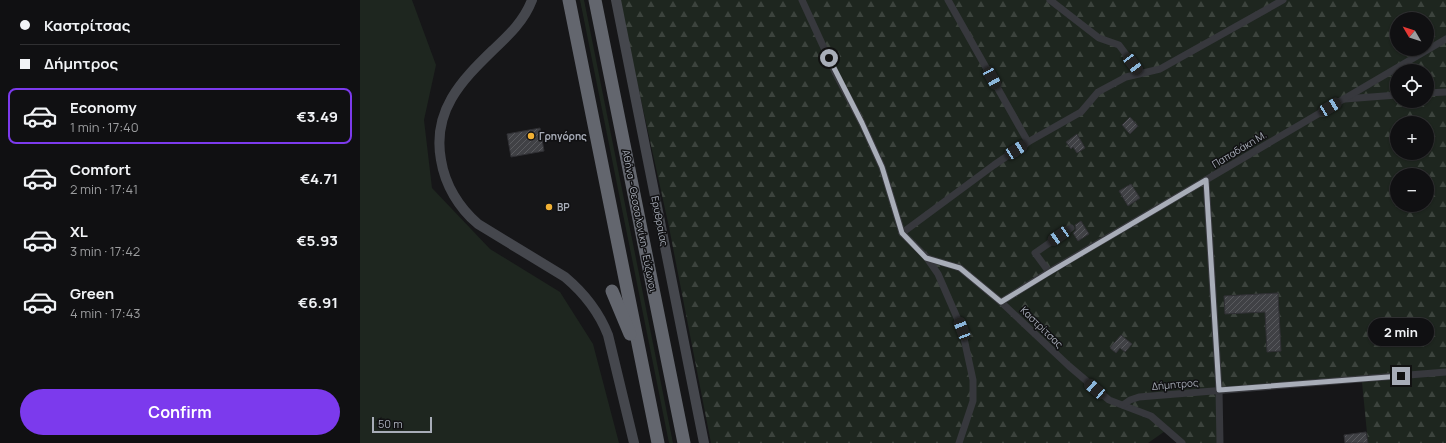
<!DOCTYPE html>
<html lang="en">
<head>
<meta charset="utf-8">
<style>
  :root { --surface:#101012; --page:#1e1e20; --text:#f1f3f6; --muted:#9c9d9f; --line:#303032; --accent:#7c3aed }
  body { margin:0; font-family:Manrope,sans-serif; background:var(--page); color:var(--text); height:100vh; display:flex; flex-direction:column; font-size:15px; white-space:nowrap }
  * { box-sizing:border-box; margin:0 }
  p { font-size:13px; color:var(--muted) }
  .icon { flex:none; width:22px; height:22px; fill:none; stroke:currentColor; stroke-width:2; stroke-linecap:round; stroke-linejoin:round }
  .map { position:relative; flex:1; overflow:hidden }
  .sheet { display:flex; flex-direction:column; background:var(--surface); width:360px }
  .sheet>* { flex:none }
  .guide { display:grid; align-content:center; height:88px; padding:0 20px; background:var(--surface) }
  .needle { width:26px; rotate:309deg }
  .controls { position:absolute; left:1030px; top:12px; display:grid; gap:8px }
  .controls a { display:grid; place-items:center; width:44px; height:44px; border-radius:50%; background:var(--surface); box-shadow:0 1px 3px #0004,0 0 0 1px var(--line); font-size:20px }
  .scale { position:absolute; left:12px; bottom:10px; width:60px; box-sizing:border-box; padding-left:4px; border:2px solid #a8adb8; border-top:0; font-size:11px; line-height:14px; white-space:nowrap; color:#a8adb8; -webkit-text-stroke:3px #111113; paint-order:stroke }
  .end { position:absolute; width:18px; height:18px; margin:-9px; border:5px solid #a8adb8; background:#111; box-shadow:0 0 0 2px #111 }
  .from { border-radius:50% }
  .bubble { position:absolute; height:28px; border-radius:14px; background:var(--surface); box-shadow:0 1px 3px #0004,0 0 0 1px var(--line); font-size:13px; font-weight:700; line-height:28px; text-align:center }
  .car { position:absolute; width:12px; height:24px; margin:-12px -6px; border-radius:5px; box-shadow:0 0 3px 1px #0007; background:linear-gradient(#222 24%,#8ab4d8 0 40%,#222 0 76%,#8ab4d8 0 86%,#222 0) }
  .guide b { display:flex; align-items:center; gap:14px; height:38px; font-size:15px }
  .guide b+b { border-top:1px solid var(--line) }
  .guide i { width:10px; height:10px; background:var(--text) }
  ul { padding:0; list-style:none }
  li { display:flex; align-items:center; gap:12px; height:56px; margin:0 8px 6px; padding:0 12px; border:2px solid transparent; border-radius:8px }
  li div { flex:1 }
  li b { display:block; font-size:15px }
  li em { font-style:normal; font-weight:700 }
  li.current { border-color:var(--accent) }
  li>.icon { width:36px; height:36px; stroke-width:1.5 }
  .action { display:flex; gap:8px; margin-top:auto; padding:8px 20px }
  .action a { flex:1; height:46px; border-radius:24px; background:var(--accent); color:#fff; font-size:16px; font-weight:700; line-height:46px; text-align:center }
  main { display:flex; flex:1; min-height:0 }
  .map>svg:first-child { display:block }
  .green { fill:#1e261f }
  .forest { fill:url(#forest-firs); fill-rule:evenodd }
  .building { fill:url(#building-hatch); stroke:#303034 }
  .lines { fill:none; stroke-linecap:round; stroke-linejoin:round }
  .street { stroke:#37383d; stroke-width:7 }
  .secondary { stroke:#45474d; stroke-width:10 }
  .highway { stroke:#63666e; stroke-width:13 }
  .route { stroke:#a8adb8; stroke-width:5 }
  .poi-dot { fill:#f2b134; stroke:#111113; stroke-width:1.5 }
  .labels { text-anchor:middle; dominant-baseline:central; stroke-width:3; stroke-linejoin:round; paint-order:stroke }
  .poi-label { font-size:10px; font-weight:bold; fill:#a8adb8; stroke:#111113; text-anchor:start }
  .street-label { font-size:10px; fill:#a8adb8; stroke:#111113 }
</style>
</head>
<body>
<main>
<section class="sheet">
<div class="guide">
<b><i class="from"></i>Καστρίτσας</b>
<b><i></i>Δήμητρος</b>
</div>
<ul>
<li class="current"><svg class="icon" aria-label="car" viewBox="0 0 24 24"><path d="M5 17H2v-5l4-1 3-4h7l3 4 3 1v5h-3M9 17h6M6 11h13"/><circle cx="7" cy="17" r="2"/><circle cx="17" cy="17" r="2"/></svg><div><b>Economy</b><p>1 min · 17:40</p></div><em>€3.49</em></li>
<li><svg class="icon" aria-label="car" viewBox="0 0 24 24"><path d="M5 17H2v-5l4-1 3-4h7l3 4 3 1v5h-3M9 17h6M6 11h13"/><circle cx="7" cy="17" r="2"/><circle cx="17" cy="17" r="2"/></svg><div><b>Comfort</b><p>2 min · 17:41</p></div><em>€4.71</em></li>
<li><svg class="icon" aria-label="car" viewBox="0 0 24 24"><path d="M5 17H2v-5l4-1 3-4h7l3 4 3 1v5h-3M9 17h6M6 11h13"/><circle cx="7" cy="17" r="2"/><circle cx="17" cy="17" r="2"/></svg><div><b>XL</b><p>3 min · 17:42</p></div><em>€5.93</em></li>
<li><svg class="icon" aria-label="car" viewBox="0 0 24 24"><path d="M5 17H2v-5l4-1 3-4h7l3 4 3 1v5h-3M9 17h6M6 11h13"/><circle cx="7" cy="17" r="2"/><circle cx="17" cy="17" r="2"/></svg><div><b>Green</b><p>4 min · 17:43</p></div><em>€6.91</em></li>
</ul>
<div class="action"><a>Confirm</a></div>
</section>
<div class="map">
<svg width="1086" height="443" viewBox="0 0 1086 443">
  <defs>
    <pattern id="forest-firs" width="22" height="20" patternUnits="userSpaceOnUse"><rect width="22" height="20" fill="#1e261f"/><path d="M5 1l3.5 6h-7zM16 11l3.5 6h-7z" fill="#3c433d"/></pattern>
    <pattern id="building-hatch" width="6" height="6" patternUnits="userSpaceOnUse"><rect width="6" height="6" fill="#404145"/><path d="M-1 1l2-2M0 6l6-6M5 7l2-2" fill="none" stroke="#595a5e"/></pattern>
  </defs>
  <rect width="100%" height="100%" fill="#161618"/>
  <!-- green -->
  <g class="green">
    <path d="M0 0H52L76 65 64 120 72 188 130 249 200 292 233 344 259 443H0Z"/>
    <path d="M220 0H224L313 443H309Z"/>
  </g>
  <!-- forest -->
  <path class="forest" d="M259 0H1086V443H1008L1002 382 859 391V443H824L808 429 788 443H351L309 227ZM1037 19H1067V49H1037ZM1037 71H1067V101H1037ZM1037 123H1067V153H1037ZM1037 175H1067V205H1037Z"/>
  <!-- building -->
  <g class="building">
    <path d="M770 117 778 126 770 134 762 125Z"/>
    <path d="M180 128 184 151 151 157 147 134Z"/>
    <path d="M717 134 725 148 717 153 713 147 711 149 706 142Z"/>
    <path d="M771 184 780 198 768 206 759 191Z"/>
    <path d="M721 221 729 234 718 241 713 233 716 230 715 225Z"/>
    <path d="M918 293 921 351 907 352 905 312 865 314 864 296Z"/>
    <path d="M761 335 772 344 765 352 760 348 756 353 750 348Z"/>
    <path d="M1006 432 1008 443H985L984 435Z"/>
  </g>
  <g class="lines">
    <!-- street -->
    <g class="street">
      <path d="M442 0 475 72 502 123 522 167 542 233 567 258 600 268 641 302 709 366 749 400 791 416 822 443"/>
      <path d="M588 0 668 142"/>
      <path d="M690 0 739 38 759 45 780 73"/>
      <path d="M1067 93 1086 92"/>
      <path d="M985 99 1037 95"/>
      <path d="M846 180 859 390 860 443"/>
      <path d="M542 233 634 165 668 142 721 112 738 92 766 77 800 69 923 0"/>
      <path d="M567 258 578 274 602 329 613 380V401L599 443"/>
      <path d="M689 272 675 253 711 228"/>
      <path d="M641 302 689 272 1086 39"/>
      <path d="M763 405 770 400 779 397 1086 372"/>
    </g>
    <!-- secondary -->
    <g class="secondary">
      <path d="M172 0C164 21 149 35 133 50 101 81 72 111 81 160 85 185 99 208 118 224L205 277C224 293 239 312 248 335L274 443"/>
      <path d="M256 0 344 443"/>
    </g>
    <!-- highway -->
    <g class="highway">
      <path d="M209 0 298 443"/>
      <path d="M235 0 324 443"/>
      <path d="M252 291 270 334"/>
    </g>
  </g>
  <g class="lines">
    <!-- route -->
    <path class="route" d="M469 58 502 123 522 167 542 233 566 258 600 268 641 302 690 272 846 180 859 390 1041 376"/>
  </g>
  <!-- markers -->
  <g class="poi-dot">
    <circle cx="171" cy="136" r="4"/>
    <circle cx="189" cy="207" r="4"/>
  </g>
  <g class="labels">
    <!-- poi labels -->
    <g class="poi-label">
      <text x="179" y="136">Γρηγόρης</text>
      <text x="197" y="207">BP</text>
    </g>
    <!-- street labels -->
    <g class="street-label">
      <text transform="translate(879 149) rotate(-31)">Παπαδάκη Μ.</text>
      <text transform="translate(280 221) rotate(79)">Αθήνα - Θεσσαλονίκη - Εύζωνοι</text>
      <text transform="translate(300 221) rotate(79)">Ερυθραίας</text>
      <text transform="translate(682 327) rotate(44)">Καστρίτσας</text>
      <text transform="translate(815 384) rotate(-5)">Δήμητρος</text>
    </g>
  </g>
</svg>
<div class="controls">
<a><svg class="needle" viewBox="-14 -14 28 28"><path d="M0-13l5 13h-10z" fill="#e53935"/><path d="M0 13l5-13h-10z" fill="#9c9d9f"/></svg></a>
<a><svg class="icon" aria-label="locate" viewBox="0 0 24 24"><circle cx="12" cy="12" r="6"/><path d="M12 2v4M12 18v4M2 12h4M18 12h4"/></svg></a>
<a>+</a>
<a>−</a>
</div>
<div class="scale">50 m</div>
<i class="end from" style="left:469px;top:58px"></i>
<i class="end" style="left:1041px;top:376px"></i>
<div class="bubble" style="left:1008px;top:318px;width:66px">2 min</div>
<i class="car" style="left:773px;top:64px;rotate:143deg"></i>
<i class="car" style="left:632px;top:78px;rotate:151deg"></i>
<i class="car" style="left:970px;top:107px;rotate:59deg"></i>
<i class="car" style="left:656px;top:150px;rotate:57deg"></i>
<i class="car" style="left:699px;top:236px;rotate:236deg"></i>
<i class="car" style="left:602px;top:329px;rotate:339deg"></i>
<i class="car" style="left:735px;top:389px;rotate:311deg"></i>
</div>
</main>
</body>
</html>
